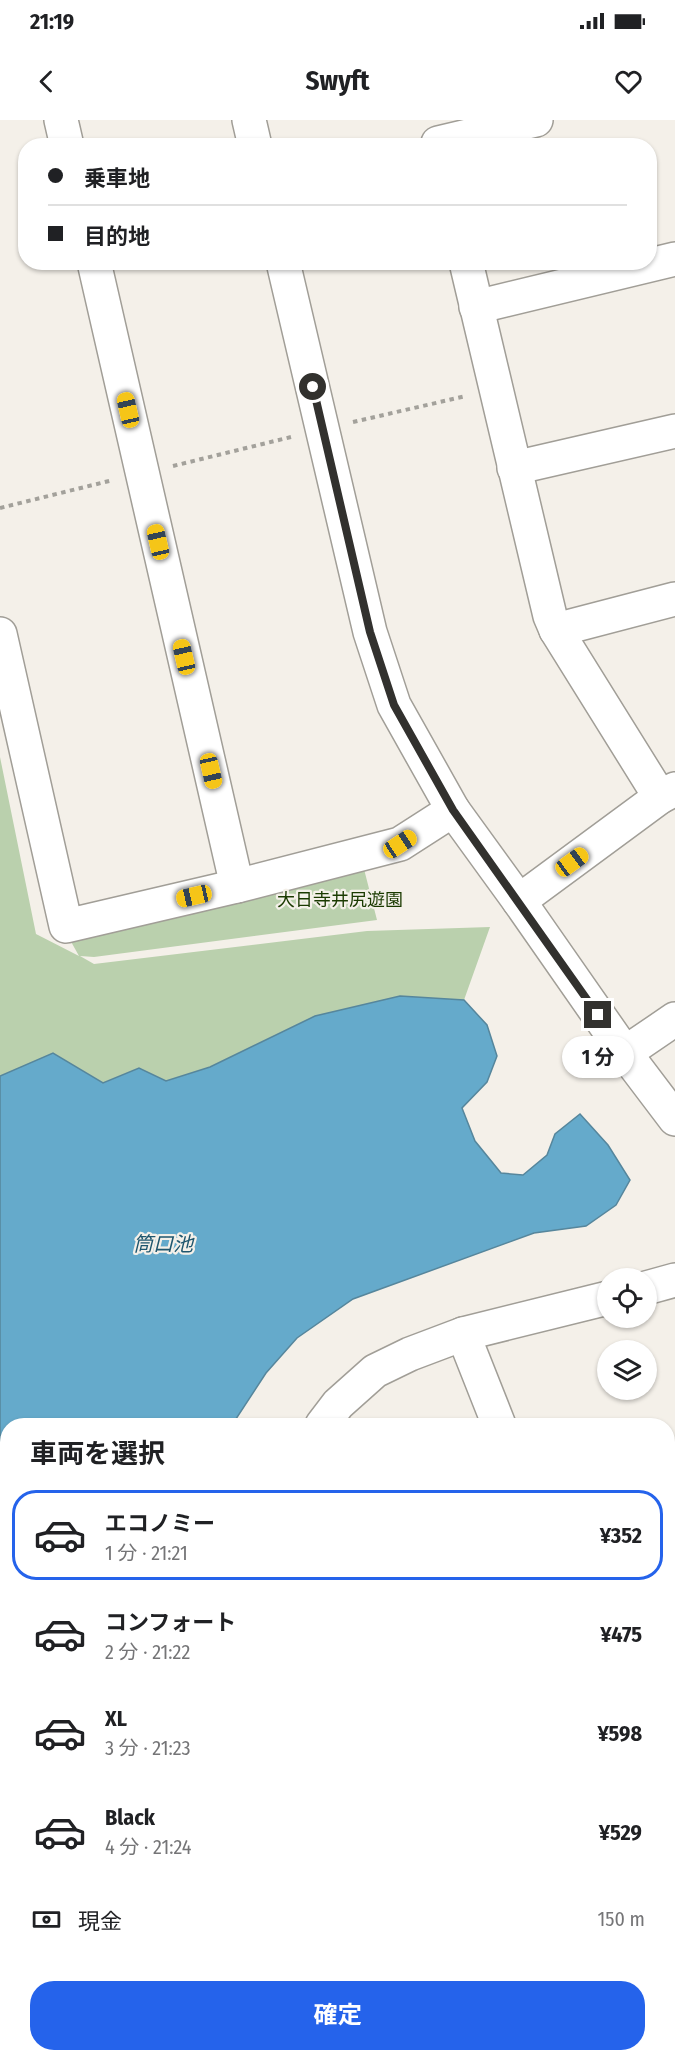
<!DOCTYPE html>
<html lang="ja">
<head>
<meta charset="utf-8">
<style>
  :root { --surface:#fff; --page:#f6f6f6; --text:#202124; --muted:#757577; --line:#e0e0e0; --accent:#2563eb }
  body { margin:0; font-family:"Fira Sans Condensed","Noto Sans JP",sans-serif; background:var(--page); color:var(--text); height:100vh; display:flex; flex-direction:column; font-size:22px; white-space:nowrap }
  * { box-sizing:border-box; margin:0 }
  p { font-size:20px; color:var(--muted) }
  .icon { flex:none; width:33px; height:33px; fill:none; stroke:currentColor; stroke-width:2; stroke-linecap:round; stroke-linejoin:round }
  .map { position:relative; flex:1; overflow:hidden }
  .side { position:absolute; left:0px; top:1298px; width:675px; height:644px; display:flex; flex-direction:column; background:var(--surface); border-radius:24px 24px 0 0; box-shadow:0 2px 4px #0004 }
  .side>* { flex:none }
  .hud { position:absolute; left:18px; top:18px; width:639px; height:132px; border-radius:24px; box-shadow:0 2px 4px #0004; display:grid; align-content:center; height:132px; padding:0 30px; background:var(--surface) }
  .fabs { position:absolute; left:597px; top:1148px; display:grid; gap:12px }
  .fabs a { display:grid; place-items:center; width:60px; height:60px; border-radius:50%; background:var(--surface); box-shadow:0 2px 4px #0004; font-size:30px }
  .end { position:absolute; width:27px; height:27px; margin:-14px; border:8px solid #32312e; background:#fff; box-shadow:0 0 0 3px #fff }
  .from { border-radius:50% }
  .bubble { position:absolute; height:42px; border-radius:21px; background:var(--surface); box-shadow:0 2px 4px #0004; font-size:20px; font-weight:700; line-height:42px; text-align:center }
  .car { position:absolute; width:18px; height:36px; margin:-18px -9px; border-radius:8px; box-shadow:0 0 4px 2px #0007; background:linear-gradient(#f5c518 24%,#345 0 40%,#f5c518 0 76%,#345 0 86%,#f5c518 0) }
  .hud b { display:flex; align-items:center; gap:21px; height:57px; font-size:22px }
  .hud b+b { border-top:2px solid var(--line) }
  .hud i { width:15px; height:15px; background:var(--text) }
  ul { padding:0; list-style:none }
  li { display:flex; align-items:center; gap:18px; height:90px; margin:0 12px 9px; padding:0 18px; border:3px solid transparent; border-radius:24px }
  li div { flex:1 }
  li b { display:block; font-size:22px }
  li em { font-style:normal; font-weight:700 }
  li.current { border-color:var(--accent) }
  li>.icon { width:54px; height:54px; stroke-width:1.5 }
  h2 { padding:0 30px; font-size:27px; line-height:72px }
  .pay { display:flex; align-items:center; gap:15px; height:66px; padding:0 30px; font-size:22px }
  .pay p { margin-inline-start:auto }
  .primary-button { display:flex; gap:12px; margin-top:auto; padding:12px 30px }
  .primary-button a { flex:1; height:69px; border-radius:24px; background:var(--accent); color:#fff; font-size:24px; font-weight:700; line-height:69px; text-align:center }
  .status { display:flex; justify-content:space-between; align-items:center; height:42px; padding:0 30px; background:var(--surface); direction:ltr }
  .status svg { height:16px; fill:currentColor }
  header { display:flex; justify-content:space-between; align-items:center; height:78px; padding:0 30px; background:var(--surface); font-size:27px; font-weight:700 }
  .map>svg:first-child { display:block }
  .green { fill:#bad0ad }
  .water { fill:#65aacb; stroke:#56869c; stroke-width:1.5 }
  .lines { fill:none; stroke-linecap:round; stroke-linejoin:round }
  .minor-casing { stroke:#a19e97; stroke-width:36 }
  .tertiary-casing { stroke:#a19e97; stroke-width:36 }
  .path { stroke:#a3a19b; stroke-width:4; stroke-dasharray:4.5 4.5; stroke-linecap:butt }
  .minor { stroke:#fff; stroke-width:33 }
  .tertiary { stroke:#fff; stroke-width:33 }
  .route { stroke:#32312e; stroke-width:8 }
  .labels { text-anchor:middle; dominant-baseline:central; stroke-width:4.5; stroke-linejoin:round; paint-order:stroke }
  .park-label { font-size:18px; fill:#1a3a00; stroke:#f4f0e9 }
  .water-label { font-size:20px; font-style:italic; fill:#1f566e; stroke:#f4f0e9 }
</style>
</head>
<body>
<div class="status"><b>21:19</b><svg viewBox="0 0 49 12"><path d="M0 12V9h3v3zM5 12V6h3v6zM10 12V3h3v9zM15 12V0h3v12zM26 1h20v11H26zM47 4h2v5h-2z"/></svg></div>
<header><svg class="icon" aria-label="back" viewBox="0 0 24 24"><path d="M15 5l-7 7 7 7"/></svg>Swyft<svg class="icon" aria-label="heart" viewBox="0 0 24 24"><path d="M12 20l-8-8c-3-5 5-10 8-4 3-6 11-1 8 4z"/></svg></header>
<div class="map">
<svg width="675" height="1940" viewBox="0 0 675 1940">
  <rect width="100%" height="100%" fill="#f4f0e9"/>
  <!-- green -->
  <g class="green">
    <path d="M0 637 36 814 79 836 69 818 364 749 377 800 94 837 80 836 94 844 367 811 490 807 464 880 400 876 315 896 210 947 166 961 139 948 103 963 53 934 0 956Z"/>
    <path d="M675 1401V1627L668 1632V1404Z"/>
  </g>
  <!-- water -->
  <path class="water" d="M400 876 464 880 487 905 497 936 487 962 462 988 475 1021 501 1053 523 1055 547 1035 555 1014 580 994 608 1025 630 1060 616 1085 586 1106 534 1113 353 1179 297 1218 266 1253 232 1305H8L7 1423 0 1422V956L53 933 103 963 139 948 166 961 210 947 315 896Z"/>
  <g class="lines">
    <!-- minor casing -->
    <g class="minor-casing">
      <g id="minor">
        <path d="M61 0 67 26"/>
        <path d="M438 23 536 0"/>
        <path d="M94 142 237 766"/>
        <path d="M466 142 550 496 556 510 660 677"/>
        <path d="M476 187 675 139"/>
        <path d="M514 348 675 311"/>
        <path d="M556 510 675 479"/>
        <path d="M0 514 66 806 237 766 400 724 453 690"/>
        <path d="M519 781 660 677 675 669"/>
        <path d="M625 933 675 899"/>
        <path d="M646 1168 675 1160"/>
        <path d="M463 1214 499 1305"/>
        <path d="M322 1305 338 1284 375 1251 410 1234 463 1214 608 1178"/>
        <path d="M668 1392 675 1390"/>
        <path d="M0 1472 8 1475"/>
        <path d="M0 1542 8 1513"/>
        <path d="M0 1644 8 1659"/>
        <path d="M668 1644 675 1639"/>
        <path d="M0 1834 8 1830"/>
        <path d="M146 1934 149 1940"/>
        <path d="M248 1940 254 1934"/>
      </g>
    </g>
    <!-- tertiary casing -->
    <g class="tertiary-casing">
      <g id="tertiary">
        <path d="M249 0 255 26"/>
        <path d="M283 142 370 512 394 585 453 690 519 781 625 933 675 999"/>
      </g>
    </g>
    <!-- path -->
    <g class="path">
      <path d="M353 302 466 276"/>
      <path d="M173 346 291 317"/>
      <path d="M0 388 113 360"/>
      <path d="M668 1859 675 1854"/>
      <path d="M578 1934 580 1937 585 1934"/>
      <path d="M512 1940 521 1934"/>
    </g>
    <!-- minor -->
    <use href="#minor" class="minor"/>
    <!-- tertiary -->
    <use href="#tertiary" class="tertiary"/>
  </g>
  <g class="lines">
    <!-- route -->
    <path class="route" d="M313 267 370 512 394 585 453 690 598 895"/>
  </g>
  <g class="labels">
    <!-- park labels -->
    <g class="park-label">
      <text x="340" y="780">大日寺井尻遊園</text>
    </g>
    <!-- water labels -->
    <g class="water-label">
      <text x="163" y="1124">筒口池</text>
    </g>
  </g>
</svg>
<div class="fabs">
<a><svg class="icon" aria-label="locate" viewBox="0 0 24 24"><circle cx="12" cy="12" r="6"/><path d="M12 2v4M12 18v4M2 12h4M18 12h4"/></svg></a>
<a><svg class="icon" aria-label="layers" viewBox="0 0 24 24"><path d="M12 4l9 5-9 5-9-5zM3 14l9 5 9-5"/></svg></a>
</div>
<i class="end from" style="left:313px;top:267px"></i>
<i class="end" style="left:598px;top:895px"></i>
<div class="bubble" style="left:562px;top:916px;width:72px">1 分</div>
<i class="car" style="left:128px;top:290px;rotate:347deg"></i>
<i class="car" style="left:158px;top:422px;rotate:347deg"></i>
<i class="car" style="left:184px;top:537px;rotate:347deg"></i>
<i class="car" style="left:211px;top:651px;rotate:167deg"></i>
<i class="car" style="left:400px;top:724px;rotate:57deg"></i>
<i class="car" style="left:572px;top:742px;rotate:54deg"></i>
<i class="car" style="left:194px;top:776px;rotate:257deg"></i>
<div class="hud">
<b><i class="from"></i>乗車地</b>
<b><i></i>目的地</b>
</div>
<section class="side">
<h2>車両を選択</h2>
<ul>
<li class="current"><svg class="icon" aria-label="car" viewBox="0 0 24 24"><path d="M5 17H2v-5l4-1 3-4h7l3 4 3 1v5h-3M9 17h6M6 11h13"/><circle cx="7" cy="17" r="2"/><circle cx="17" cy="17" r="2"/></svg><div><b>エコノミー</b><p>1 分 · 21:21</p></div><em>¥352</em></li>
<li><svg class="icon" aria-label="car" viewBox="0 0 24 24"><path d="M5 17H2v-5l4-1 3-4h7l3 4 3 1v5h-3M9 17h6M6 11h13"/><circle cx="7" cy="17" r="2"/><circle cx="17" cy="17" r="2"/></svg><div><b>コンフォート</b><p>2 分 · 21:22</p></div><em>¥475</em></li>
<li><svg class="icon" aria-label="car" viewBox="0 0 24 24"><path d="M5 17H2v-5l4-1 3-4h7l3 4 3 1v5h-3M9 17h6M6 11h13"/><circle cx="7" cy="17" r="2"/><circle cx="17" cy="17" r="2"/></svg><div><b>XL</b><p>3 分 · 21:23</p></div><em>¥598</em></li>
<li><svg class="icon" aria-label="car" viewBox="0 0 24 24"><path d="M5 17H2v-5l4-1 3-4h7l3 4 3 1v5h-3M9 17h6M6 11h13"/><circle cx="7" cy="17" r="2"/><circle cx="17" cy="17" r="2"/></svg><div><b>Black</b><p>4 分 · 21:24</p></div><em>¥529</em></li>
</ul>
<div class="pay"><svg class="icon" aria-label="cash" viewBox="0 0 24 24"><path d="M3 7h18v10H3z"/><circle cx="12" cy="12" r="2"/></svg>現金<p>150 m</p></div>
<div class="primary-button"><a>確定</a></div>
</section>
</div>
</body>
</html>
